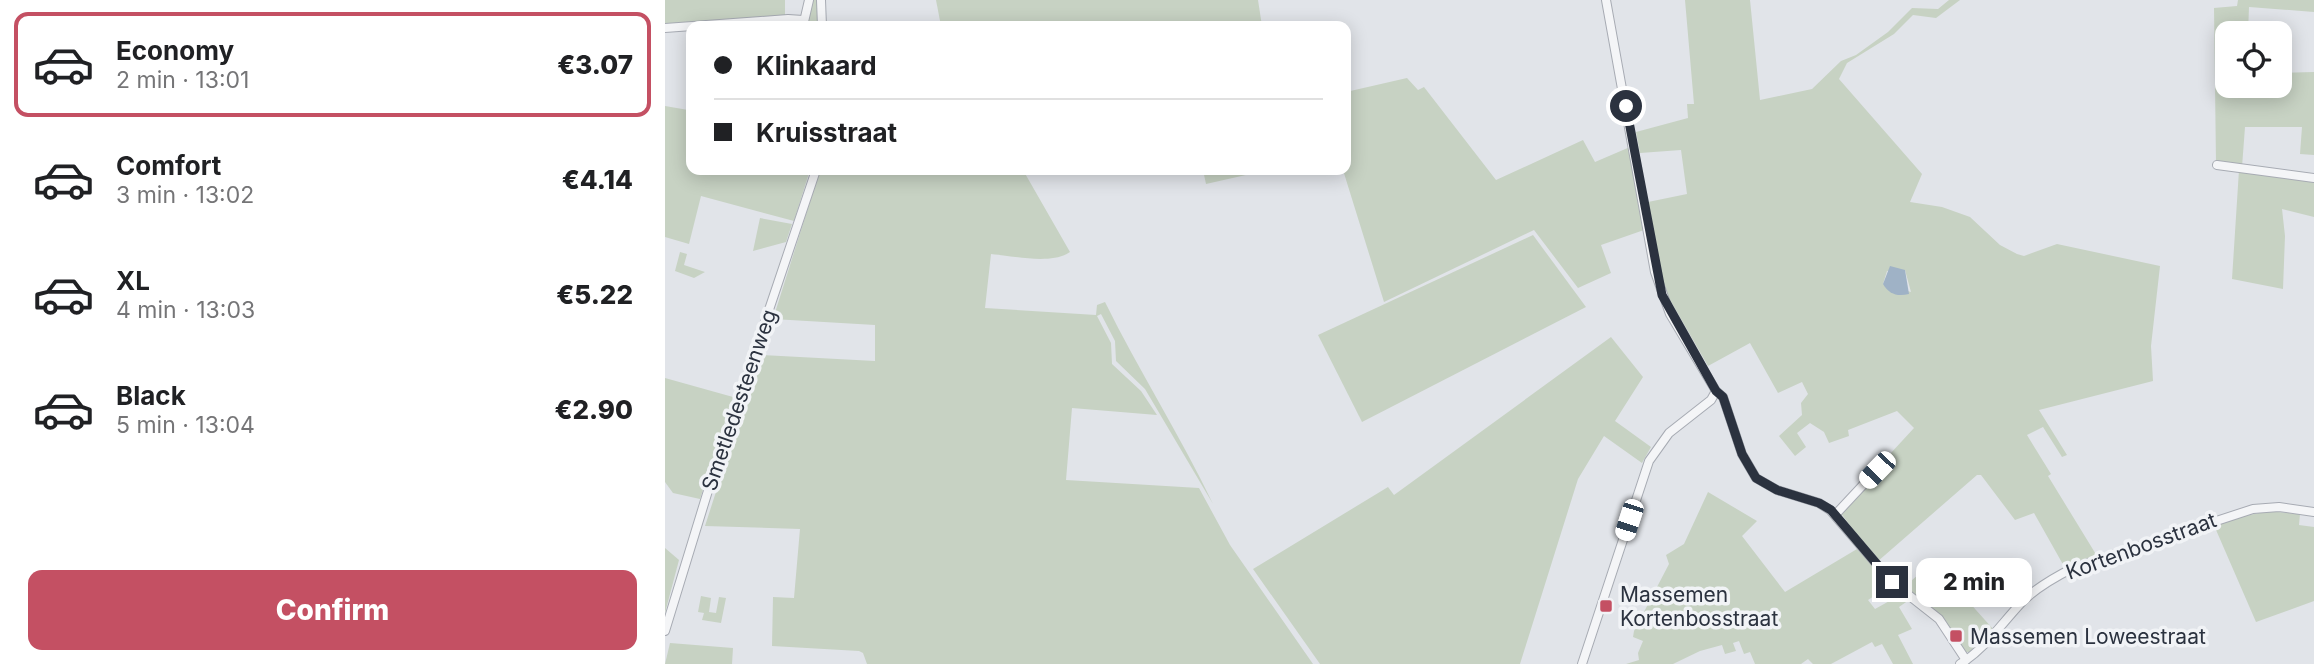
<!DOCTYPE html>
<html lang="en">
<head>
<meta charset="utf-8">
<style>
  :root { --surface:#fff; --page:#f2f2f2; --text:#202124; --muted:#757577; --line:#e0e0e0; --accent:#c45063 }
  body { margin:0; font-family:Inter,sans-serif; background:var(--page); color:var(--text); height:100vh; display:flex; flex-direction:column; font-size:26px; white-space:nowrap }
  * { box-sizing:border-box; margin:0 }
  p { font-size:23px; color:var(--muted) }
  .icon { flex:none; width:38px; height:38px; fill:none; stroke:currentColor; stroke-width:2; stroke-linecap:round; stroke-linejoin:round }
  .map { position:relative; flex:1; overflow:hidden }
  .side { display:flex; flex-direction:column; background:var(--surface); width:665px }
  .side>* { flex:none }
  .banner { position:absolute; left:21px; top:21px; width:665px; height:154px; border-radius:14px; box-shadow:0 4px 18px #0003; display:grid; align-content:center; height:154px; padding:0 28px; background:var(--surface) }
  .tools { position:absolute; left:1550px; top:21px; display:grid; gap:14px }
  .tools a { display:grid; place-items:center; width:77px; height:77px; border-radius:14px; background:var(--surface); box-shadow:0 4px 18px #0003; font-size:35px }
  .end { position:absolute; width:32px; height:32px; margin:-16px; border:9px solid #2b323f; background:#fff; box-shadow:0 0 0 4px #fff }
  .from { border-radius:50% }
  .bubble { position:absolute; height:49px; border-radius:14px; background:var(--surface); box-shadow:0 4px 18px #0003; font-size:23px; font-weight:800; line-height:49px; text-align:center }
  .car { position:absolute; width:21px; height:42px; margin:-21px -10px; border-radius:9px; box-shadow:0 0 5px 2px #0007; background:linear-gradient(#fff 24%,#345 0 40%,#fff 0 76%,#345 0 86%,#fff 0) }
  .banner b { display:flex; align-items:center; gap:24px; height:66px; font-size:26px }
  .banner b+b { border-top:2px solid var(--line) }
  .banner i { width:18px; height:18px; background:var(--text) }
  ul { padding:12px 0 0; list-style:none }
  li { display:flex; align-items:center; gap:21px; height:105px; margin:0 14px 10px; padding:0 14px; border:4px solid transparent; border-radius:14px }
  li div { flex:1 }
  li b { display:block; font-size:26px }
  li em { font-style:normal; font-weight:800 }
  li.active { border-color:var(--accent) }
  li>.icon { width:63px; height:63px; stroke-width:1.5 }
  .button { display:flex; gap:14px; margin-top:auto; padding:14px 28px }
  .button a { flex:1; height:80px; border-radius:14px; background:var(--accent); color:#fff; font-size:28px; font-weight:800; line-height:80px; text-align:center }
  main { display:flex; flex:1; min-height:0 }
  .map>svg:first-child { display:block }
  .green { fill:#c7d2c3; fill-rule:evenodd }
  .water { fill:#9fb2c6 }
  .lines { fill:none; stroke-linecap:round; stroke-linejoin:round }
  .minor-casing { stroke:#a7abb3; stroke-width:10 }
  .minor { stroke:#f4f5f7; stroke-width:8 }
  .route { stroke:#2b323f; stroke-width:9 }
  .poi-dot { fill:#c45063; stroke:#f1f3f6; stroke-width:2.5 }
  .labels { text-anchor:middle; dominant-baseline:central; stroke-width:7; stroke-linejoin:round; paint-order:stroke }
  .street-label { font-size:21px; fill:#2b323f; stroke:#f1f3f6 }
  .poi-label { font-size:21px; fill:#2b323f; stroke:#f1f3f6; text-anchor:start }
</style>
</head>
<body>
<main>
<section class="side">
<ul>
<li class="active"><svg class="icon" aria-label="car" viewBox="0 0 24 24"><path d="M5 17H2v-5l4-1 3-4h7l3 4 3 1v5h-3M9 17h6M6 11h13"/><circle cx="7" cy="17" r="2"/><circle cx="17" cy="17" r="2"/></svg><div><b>Economy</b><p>2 min · 13:01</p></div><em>€3.07</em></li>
<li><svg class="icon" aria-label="car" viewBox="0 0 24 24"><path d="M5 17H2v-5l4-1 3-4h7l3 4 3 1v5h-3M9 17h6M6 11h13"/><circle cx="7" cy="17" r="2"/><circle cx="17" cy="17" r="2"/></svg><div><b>Comfort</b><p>3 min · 13:02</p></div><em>€4.14</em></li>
<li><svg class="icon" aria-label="car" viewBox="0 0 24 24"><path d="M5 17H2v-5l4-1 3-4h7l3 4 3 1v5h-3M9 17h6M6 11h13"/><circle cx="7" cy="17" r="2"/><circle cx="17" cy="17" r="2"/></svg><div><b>XL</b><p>4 min · 13:03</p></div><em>€5.22</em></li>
<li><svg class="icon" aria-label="car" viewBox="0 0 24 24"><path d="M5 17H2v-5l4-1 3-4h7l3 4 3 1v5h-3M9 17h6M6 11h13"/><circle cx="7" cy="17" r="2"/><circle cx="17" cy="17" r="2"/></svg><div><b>Black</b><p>5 min · 13:04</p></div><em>€2.90</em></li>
</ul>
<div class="button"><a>Confirm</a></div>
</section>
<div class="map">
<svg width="1649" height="664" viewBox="0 0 1649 664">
  <rect width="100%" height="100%" fill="#e1e4e9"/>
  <!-- green -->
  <g class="green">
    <path d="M0 0H120V16L0 26Z"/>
    <path d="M147 0H152L154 26H141Z"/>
    <path d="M271 0H593L597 26H276Z"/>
    <path d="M1020 0H1085L1095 100 1147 89 1176 61 1191 55 1223 32 1247 8 1273 9 1284 0H1295L1271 18 1248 15 1229 34 1182 63 1174 79 1257 174 1245 202 1277 207 1305 217 1335 245 1352 254 1359 256 1392 244 1495 266 1486 346 1488 381 1374 410 1402 455 1397 457 1378 427 1362 435 1386 474 1383 476 1432 556 1400 568 1369 513 1350 520 1316 475H1312L1212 562 1175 512 1216 470 1213 467 1249 428 1232 411 1183 430 1184 436 1164 443 1159 432 1145 423 1132 433 1141 447 1130 456 1114 436 1137 415 1136 403 1143 394 1137 382 1113 393 1085 343 1043 366 1000 291 983 202 1022 194 1016 150 975 153 971 132 1023 118 1022 104H1029ZM1240 270 1246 292 1218 284 1222 271Z"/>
    <path d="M1573 0H1649V12L1584 7 1583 33H1563V86H1615V73L1649 72V155L1635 154 1637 127H1580L1577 167 1551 163 1549 8 1572 6Z"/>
    <path d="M742 78 753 90 759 87 831 180 918 140 930 162 965 147 979 230 936 245 946 273 913 288 869 230 719 302 678 170H681V92Z"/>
    <path d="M0 106 23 110 26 170H145L129 221 36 196 24 244 0 237Z"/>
    <path d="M155 170H358L405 252C387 265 348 256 326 254L320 308 431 315 432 305 440 302C474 371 515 435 548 504L480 389 451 361 450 341 436 314 432 316 446 343 447 364 476 391 492 415 407 408 401 480 534 488 565 545 648 664H202L198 653 194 651 107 646 108 597 129 598 135 529 40 526 95 355 210 361V325L108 319Z"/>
    <path d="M538 170H603L541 184Z"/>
    <path d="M1574 170 1649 179V217L1617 209 1620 236 1618 289 1567 279Z"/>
    <path d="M95 218 127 224 121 242 88 251Z"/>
    <path d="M868 235 921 307 697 422 653 335Z"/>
    <path d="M15 252 22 254 19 265 40 272 29 278 10 271Z"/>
    <path d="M946 337 978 377 950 421 986 447 977 463 939 436 913 479 855 664H655L588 569 723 487 729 495Z"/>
    <path d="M0 378 68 397 35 499 8 493 0 482Z"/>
    <path d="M1043 492 1092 521 1077 536 1120 592 1192 549 1226 585 1203 600 1210 609 1237 594 1244 600 1234 607 1247 629 1233 635 1248 664H1228L1217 644 1210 647 1207 642 1166 664H1148L1143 659 1136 664H1090L1085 652 1079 654 1074 641 1068 643 1071 651 1060 654 1057 645 1035 651 1008 664H961L974 660 973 653 978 641 968 637 969 631 1004 564 1001 555 1019 544Z"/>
    <path d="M1603 511 1635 514 1634 525 1649 527V601L1591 622 1548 523Z"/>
    <path d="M0 548 14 560 0 613Z"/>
    <path d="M1268 562 1328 629 1304 652H1300L1279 618 1239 587Z"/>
    <path d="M36 596 46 598 44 612 51 613 54 597 61 598 56 623 37 620 39 613 33 612Z"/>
    <path d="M5 643 68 648 67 664H0Z"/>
  </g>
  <!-- water -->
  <path class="water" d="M1225 266 1240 270 1244 294C1232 297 1224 294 1218 284Z"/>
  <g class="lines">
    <!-- minor casing -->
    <g class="minor-casing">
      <g id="minor">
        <path d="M156 0 157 26"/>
        <path d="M941 0 990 272 1005 314 1051 391 1058 397 1077 454 1091 478 1112 490 1154 503 1165 510 1227 582 1274 619 1301 660"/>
        <path d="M138 26 144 0"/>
        <path d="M0 28 123 19 138 20"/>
        <path d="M1552 165 1649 178"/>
        <path d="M1170 515 1212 470"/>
        <path d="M0 631 42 494 151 170"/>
        <path d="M917 664 984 461 1004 433 1046 400 1051 391"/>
        <path d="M1295 664C1320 649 1337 623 1357 602 1372 587 1390 577 1408 568L1588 509 1614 507 1649 512"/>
      </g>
    </g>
    <!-- minor -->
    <use href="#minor" class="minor"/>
  </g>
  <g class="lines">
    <!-- route -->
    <path class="route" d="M961 106 997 295 1051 391 1058 397 1077 454 1091 478 1112 490 1154 503 1166 510 1227 582"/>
  </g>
  <!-- markers -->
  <g class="poi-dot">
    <rect x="934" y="599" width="14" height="14" rx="3.5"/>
    <rect x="1284" y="629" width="14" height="14" rx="3.5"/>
  </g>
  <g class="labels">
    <!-- street labels -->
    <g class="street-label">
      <text transform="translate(74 400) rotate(-71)">Smetledesteenweg</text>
      <text transform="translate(1476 546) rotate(-20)">Kortenbosstraat</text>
    </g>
    <!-- poi labels -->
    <g class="poi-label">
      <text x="955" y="594">Massemen<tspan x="955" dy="24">Kortenbosstraat</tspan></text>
      <text x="1305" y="636">Massemen Loweestraat</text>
    </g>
  </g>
</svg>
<div class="tools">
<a><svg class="icon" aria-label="locate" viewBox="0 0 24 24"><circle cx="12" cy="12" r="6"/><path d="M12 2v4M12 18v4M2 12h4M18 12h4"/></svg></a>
</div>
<i class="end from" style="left:961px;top:106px"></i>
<i class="end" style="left:1227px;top:582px"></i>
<div class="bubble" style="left:1251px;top:558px;width:116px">2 min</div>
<i class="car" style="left:1212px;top:470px;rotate:224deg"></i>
<i class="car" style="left:964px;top:520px;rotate:198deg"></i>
<div class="banner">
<b><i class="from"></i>Klinkaard</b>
<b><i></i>Kruisstraat</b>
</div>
</div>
</main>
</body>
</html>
